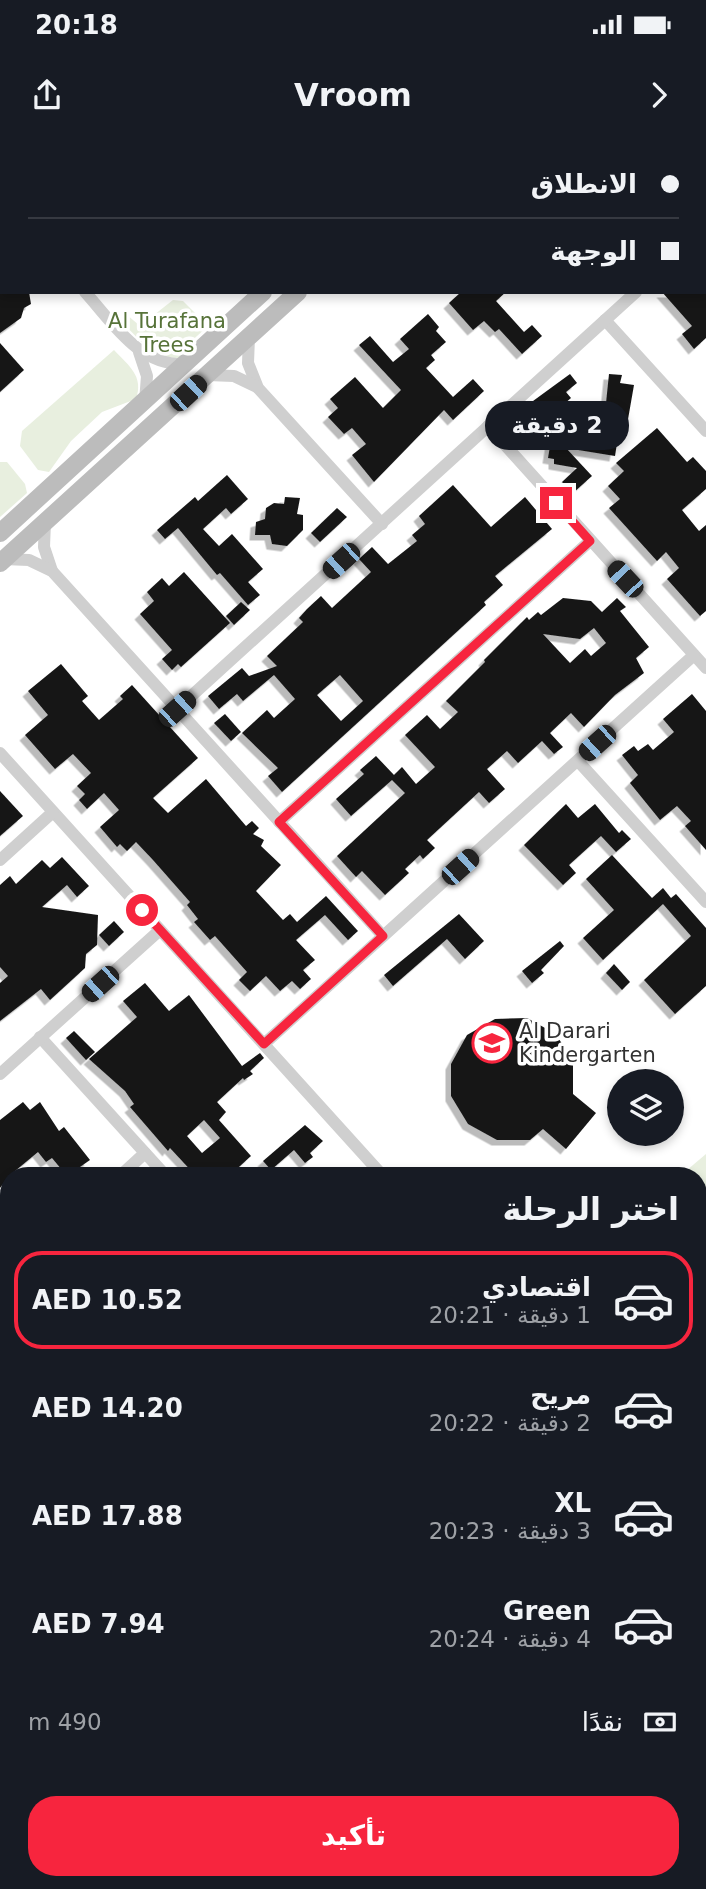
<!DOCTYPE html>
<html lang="ar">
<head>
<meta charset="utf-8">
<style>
  :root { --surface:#171b24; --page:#242831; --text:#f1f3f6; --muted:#9ea1a6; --line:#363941; --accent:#f7253e }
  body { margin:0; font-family:"DejaVu Sans",Vazirmatn,sans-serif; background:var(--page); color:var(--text); direction:rtl; height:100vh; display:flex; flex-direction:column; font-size:26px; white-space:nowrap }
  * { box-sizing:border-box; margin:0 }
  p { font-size:23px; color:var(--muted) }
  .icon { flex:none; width:38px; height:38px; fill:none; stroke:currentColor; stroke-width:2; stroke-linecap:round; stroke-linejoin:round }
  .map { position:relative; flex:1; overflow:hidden; direction:ltr }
  .panel { position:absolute; left:0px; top:1027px; width:707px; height:723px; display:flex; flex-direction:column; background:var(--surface); border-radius:28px 28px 0 0; box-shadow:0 4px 10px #0003; direction:rtl }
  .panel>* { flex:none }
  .guide { position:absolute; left:0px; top:0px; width:707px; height:154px; box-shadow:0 4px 10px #0003; direction:rtl; display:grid; align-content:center; height:154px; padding:0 28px; background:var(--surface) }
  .fabs { position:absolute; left:607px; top:929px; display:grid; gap:14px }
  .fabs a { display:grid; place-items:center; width:77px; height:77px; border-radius:50%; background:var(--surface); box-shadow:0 4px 10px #0003; font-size:35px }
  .end { position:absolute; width:32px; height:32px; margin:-16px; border:9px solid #f7253e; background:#fff; box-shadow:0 0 0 4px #fff }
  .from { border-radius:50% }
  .bubble { position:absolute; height:49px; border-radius:24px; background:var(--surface); box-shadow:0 4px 10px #0003; font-size:23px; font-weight:800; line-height:49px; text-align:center; direction:rtl }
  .car { position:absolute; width:21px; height:42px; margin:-21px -10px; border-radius:9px; box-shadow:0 0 5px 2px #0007; background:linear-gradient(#222 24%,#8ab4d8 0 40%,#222 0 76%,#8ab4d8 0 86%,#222 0) }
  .guide b { display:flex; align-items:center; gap:24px; height:66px; font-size:26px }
  .guide b+b { border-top:2px solid var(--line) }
  .guide i { width:18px; height:18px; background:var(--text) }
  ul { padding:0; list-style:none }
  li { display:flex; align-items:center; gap:21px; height:98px; margin:0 14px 10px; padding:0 14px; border:4px solid transparent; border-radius:28px }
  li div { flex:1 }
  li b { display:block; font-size:26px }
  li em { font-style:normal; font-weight:800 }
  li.active { border-color:var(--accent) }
  li>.icon { width:63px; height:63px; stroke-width:1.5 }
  h2 { padding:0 28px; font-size:32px; line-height:84px }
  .pay { display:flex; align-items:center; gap:18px; height:77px; padding:0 28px; font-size:26px }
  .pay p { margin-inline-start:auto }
  .primary-button { display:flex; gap:14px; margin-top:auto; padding:14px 28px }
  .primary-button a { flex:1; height:80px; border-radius:28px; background:var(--accent); color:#fff; font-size:28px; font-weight:800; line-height:80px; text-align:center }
  .status { display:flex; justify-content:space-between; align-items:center; height:49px; padding:0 35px; background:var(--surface); direction:ltr }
  .status svg { height:19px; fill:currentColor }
  header { display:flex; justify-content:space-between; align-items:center; height:91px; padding:0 28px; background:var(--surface); font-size:32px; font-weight:800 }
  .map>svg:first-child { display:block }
  .green { fill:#e8efdf }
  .building { fill:#191919; fill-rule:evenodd; filter:url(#shadow) }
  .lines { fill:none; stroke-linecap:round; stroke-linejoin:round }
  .street { stroke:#cfcfcf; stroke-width:12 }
  .secondary { stroke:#bcbcbc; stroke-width:18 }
  .route { stroke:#f7253e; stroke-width:9 }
  .labels { text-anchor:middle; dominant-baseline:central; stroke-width:7; stroke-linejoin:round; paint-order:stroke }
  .park-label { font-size:21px; fill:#577339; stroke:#fff }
  .poi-label { font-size:21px; fill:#323232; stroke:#fff; text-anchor:start }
</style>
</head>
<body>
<div class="status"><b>20:18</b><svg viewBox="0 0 49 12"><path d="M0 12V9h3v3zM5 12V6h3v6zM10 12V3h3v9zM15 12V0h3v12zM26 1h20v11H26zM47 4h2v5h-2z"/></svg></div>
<header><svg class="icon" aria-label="forward" viewBox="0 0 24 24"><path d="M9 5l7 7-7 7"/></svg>Vroom<svg class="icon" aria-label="share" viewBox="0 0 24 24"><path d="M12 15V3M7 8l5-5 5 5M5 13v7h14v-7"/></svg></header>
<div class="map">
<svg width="706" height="1749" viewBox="0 0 706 1749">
  <defs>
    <filter id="shadow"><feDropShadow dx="-5.5" dy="5.5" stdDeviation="0" flood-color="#0004"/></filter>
  </defs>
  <rect width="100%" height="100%" fill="#fff"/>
  <!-- green -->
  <g class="green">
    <path d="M173 160 183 161 208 186 186 206 188 212 182 219 154 215 120 180 126 174 140 186Z"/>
    <path d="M114 210C129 226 144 236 136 259L102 272 71 301 49 332 38 330 20 306 22 291Z"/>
    <path d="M0 322H7L25 344 27 353 0 377Z"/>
    <path d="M706 1014V1345L701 1350 698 1346V1036H680Z"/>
  </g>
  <!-- building -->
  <g class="building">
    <path d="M0 152H29L31 164 24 168 21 178 0 193Z"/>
    <path d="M461 152H506L496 161 524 192 532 185 542 196 522 214 499 189 495 192 484 181 473 190 449 163Z"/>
    <path d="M662 152H706V198L694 209 682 194 692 186Z"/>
    <path d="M428 174 439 187 436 191 446 202 431 215 435 220 426 228 453 257 473 239 484 251 453 280 444 270 374 342 352 315 366 304 352 288 344 294 328 277 338 268 330 259 355 237 383 268 401 250 359 205 370 196 393 222 409 209 400 199Z"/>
    <path d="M0 203 24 230 0 252Z"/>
    <path d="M570 234 577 243 566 252 571 258 548 278 533 261Z"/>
    <path d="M609 234 622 235 620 243 634 245 627 285 620 284 615 316 566 308 592 336 573 353 562 342 577 328 554 324V319L548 318 552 294 584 299 589 274 600 276 603 262 606 263Z"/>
    <path d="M657 288 687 322 693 317 706 331V349L682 370 699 391 706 385V471L700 476 667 439 679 428 666 412 657 421 609 368 620 359 608 346 624 331 616 323Z"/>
    <path d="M227 335 248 359 231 374 226 368 203 389 219 406 232 394 263 429 248 442 260 455 248 465 220 433 217 435 178 388 165 399 157 390 195 357 198 361Z"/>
    <path d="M453 345 491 387 525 357 552 389 495 436 503 445 484 462 486 465 282 652 268 636 278 628 242 593 267 570 274 578 295 559 274 535 243 561 237 554 219 569 208 556 242 528 249 536 277 526 267 516 303 482 299 478 307 469 321 456 332 468 371 432 359 419 372 407 388 424 417 401 412 395 425 384 419 376ZM340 535 363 561 341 581 317 555Z"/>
    <path d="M285 357 300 358 297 374 303 375V390L287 406 272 404 270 395H255L256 382 265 379 266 368 274 363 284 364Z"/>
    <path d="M337 368 347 377 320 402 311 393Z"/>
    <path d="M184 432 230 483 181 527 178 524 172 530 162 519 172 510 140 474 154 461 147 452 162 438 169 446Z"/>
    <path d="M563 458 591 461 602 472 617 458 626 467 620 471 649 507 636 518 644 533 615 555 584 587 571 573 550 593 563 607 554 614 542 601 518 623 507 611 487 629 505 649 489 663 479 652 427 700 435 708 423 719 420 715 405 729 409 733 385 755 362 731 356 737 337 716 405 653 392 640 351 676 336 659 364 634 360 630 376 616 394 635 402 627 416 644 435 627 405 595 427 575 440 589 458 572 446 561 485 522 484 520 527 477 529 480 538 472 541 475ZM594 488 606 503 591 516 585 509 570 523 543 494 580 499Z"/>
    <path d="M241 462 250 470 234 485 226 476Z"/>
    <path d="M61 524 88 556 82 561 99 580 123 559 120 556 132 545 198 618 153 658 168 673 206 639 246 686 252 681 259 688 253 694 264 700 261 706 281 725 256 751 283 780 290 774 297 782 326 756 358 791 348 800 325 775 296 800 315 820 303 830 311 839 300 849 292 841 280 851 266 836 250 851 239 840 247 832 215 796 210 800 194 782 198 779 187 765 190 762 153 720 136 702 127 711 120 704 117 707 100 687 119 670 104 653 87 669 79 660 85 654 77 646 91 633 73 614 55 629 25 595 48 575 28 551Z"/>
    <path d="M692 554 706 571V710L685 686 691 681 677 666 660 680 630 643 638 635 622 615 634 606 638 611 648 604 653 610 674 592 663 579Z"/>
    <path d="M225 574 241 592 231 601 214 583Z"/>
    <path d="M0 651 23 676 0 696Z"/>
    <path d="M566 664 578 678 595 664 619 693 622 690 631 699 616 712 601 696 569 725 576 733 563 745 524 705Z"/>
    <path d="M612 715 652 758 663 748 671 758 676 754 706 788V846L675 874 644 840 691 796 663 764 603 820 583 798 614 770 586 739Z"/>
    <path d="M62 717 89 746 77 757 67 745 42 767 98 775 97 805 86 814 85 828 50 860 41 849 0 881V843L8 836 0 827V745L10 736 16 744 42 720 50 728Z"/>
    <path d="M459 774 484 801 465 819 447 799 393 846 384 835Z"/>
    <path d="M114 781 124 792 109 806 99 795Z"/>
    <path d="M560 801 564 806 541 830 544 833 532 843 522 831Z"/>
    <path d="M614 824 630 842 622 850 606 833Z"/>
    <path d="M145 843 169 871 189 855 242 926 260 913 264 918 250 931 253 934 244 940 243 938 217 962 226 972 219 980 251 1016 229 1036H196L170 1008 168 1011 130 967 134 964 125 951 89 919 137 877 123 861ZM204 980 220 998 202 1013 187 996Z"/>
    <path d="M527 878 556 894 573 922V954L596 973 566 1009 543 989 530 1000H497L468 984 451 956V924L467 895 495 879Z"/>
    <path d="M74 891 95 912 86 920 66 898Z"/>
    <path d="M23 962 30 970 40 962 59 991 64 987 90 1020 67 1036 52 1018 46 1022 38 1012 9 1036 0 1048V980Z"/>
    <path d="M305 985 323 1001 310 1013 313 1017 305 1023 294 1010 271 1030 263 1021Z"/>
  </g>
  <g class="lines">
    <!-- street -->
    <g class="street">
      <path d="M99 2 101 0"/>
      <path d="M0 6 2 7"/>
      <path d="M705 90 706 89"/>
      <path d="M0 92 2 90"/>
      <path d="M85 152C113 183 139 226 185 224"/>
      <path d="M605 180 706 291"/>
      <path d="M249 197 248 223 258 248 382 384"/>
      <path d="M139 212 147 236 145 262"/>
      <path d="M207 235 234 236 257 247"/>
      <path d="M488 286 706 528"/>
      <path d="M45 382 44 407 52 431"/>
      <path d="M4 419 29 420 52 431 383 796"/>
      <path d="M177 569 636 152"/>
      <path d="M0 613 383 1036"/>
      <path d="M578 621 706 762"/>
      <path d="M279 682 590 401"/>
      <path d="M0 720 53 672"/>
      <path d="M40 897 166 1036"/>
      <path d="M264 904 694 515"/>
      <path d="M0 934 160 790"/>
      <path d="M120 1036 145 1013"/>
      <path d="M0 1143 9 1135"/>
      <path d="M0 1160 9 1168"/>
      <path d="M0 1360 9 1368"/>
      <path d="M698 1383 706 1392"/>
      <path d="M698 1509 706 1502"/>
      <path d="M698 1642 706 1650"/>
      <path d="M0 1720 9 1710"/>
      <path d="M459 1741 469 1749"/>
    </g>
    <!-- secondary -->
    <g class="secondary">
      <path d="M428 2 430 0"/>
      <path d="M468 2 470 0"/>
      <path d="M0 393 263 152"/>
      <path d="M0 423 298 152"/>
    </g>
  </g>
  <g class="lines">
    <!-- route -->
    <path class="route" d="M142 770 264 904 383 796 279 682 590 401 556 363"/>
  </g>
  <!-- icons -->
  <defs>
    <g id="school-ring" transform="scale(2.0125)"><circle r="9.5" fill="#fff" stroke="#f7253e" stroke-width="1.5"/><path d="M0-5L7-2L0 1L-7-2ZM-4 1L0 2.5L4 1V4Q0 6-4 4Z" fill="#f7253e"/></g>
  </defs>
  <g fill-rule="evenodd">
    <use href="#school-ring" x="492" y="903"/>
  </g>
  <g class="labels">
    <!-- park labels -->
    <g class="park-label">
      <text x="167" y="181">Al Turafana<tspan x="167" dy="24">Trees</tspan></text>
    </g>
    <!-- poi labels -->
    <g class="poi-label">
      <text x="519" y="891">Al Darari<tspan x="519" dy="24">Kindergarten</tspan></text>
    </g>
  </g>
</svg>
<div class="fabs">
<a><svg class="icon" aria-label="layers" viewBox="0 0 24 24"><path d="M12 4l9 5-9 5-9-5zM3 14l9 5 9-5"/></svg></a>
</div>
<i class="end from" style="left:142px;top:770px"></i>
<i class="end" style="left:556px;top:363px"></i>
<div class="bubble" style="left:485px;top:261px;width:144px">2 دقيقة</div>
<i class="car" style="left:188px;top:253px;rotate:47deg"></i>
<i class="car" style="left:341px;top:421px;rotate:228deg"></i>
<i class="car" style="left:625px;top:439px;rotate:317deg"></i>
<i class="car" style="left:177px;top:569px;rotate:48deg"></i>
<i class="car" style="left:597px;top:603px;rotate:228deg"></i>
<i class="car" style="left:460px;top:727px;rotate:48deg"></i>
<i class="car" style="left:100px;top:844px;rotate:228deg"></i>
<div class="guide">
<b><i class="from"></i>الانطلاق</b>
<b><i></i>الوجهة</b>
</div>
<section class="panel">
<h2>اختر الرحلة</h2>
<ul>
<li class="active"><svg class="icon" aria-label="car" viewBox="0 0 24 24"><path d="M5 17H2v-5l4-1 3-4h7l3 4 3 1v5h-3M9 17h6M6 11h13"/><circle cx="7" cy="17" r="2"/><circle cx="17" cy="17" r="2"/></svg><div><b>اقتصادي</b><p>1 دقيقة · 20:21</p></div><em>AED 10.52</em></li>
<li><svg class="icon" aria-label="car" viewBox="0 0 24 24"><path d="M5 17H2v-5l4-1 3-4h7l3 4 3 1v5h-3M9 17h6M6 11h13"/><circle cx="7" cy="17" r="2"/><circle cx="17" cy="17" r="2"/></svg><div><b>مريح</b><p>2 دقيقة · 20:22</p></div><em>AED 14.20</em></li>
<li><svg class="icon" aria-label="car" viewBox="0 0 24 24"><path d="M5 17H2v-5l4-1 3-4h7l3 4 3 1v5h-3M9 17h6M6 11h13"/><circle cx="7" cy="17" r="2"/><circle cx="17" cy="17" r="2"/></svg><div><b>XL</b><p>3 دقيقة · 20:23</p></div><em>AED 17.88</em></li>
<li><svg class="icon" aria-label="car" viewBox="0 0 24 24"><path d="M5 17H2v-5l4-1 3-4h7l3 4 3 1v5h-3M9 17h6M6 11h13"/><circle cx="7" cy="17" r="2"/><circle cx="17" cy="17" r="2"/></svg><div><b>Green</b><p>4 دقيقة · 20:24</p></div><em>AED 7.94</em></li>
</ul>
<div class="pay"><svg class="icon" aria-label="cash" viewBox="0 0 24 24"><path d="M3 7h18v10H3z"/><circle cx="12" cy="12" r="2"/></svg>نقدًا<p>490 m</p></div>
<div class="primary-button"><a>تأكيد</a></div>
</section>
</div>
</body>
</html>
